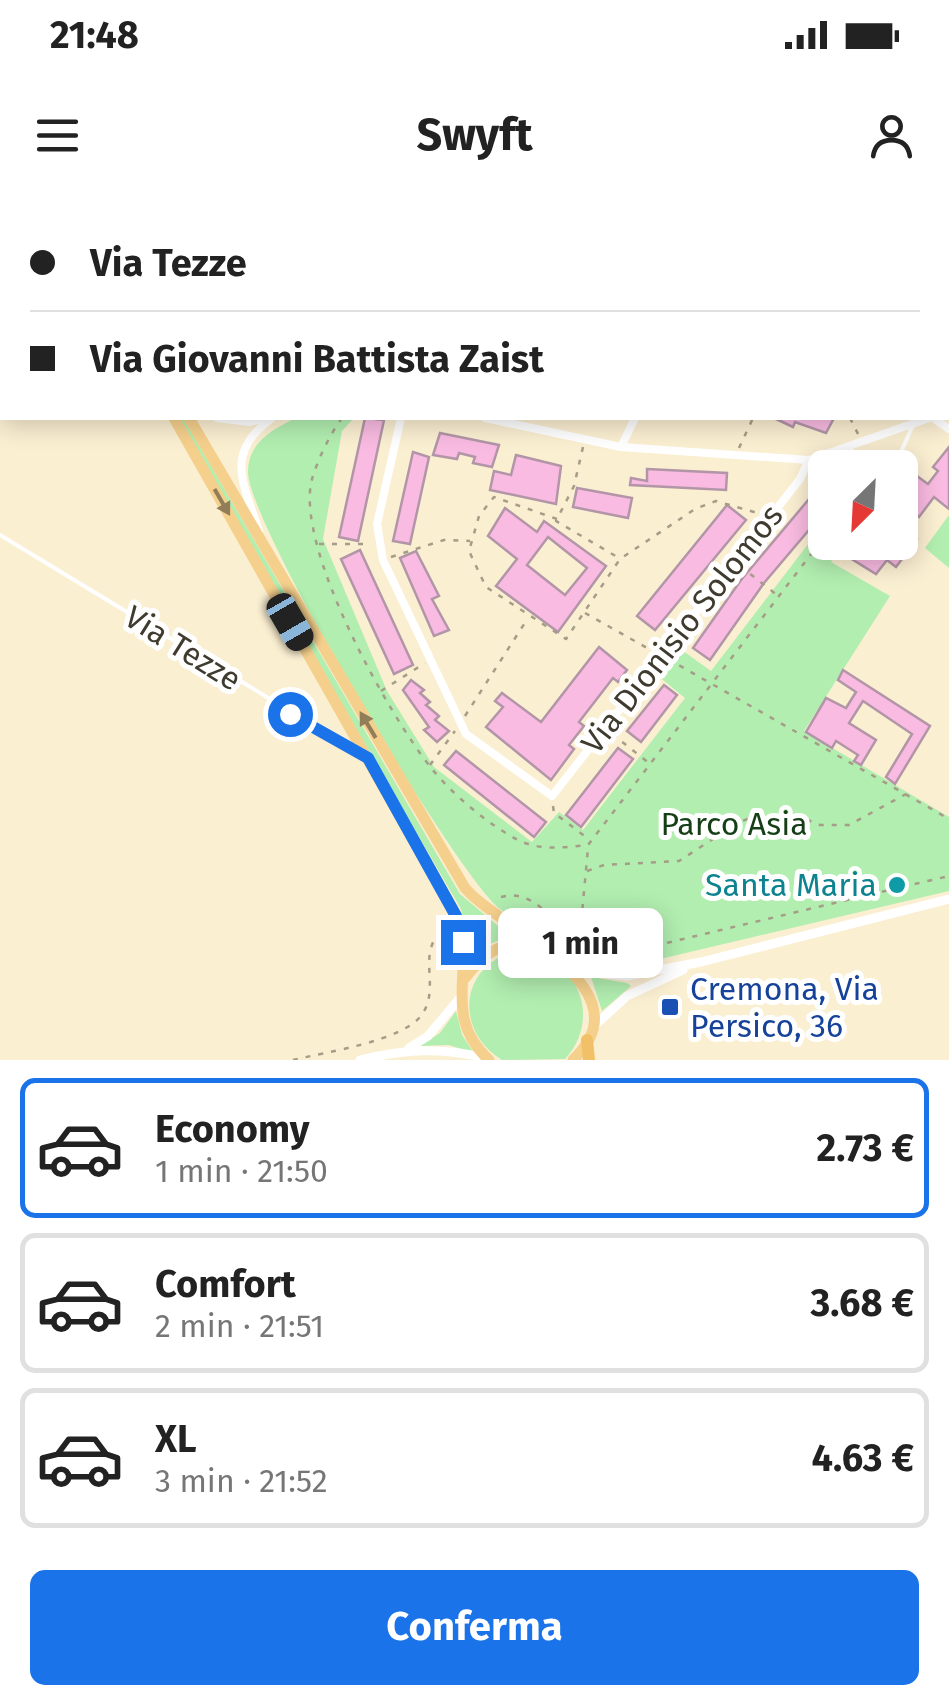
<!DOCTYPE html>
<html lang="it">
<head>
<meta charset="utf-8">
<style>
  :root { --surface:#fff; --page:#f2f2f2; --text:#222; --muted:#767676; --line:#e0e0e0; --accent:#1a73e8 }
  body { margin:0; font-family:"Fira Sans",sans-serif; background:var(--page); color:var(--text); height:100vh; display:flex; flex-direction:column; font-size:38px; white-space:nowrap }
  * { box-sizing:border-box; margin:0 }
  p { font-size:32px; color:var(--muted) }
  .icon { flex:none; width:55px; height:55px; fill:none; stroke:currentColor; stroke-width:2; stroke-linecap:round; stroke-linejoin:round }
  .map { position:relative; height:860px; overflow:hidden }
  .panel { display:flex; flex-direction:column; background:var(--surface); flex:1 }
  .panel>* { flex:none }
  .hud { position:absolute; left:0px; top:0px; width:950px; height:220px; box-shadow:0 5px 25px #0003; display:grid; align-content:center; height:220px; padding:0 30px; background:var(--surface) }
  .needle { width:65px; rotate:204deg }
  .tools { position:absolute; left:808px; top:250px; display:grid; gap:20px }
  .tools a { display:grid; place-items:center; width:110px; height:110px; border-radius:15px; background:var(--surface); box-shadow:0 5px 25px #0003; font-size:50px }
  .end { position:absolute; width:45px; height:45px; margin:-22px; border:12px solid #1a73e8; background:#fff; box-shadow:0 0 0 5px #fff }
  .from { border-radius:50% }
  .bubble { position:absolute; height:70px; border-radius:15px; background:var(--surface); box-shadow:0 5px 25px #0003; font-size:32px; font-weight:700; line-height:70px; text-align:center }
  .car { position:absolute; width:30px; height:60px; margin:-30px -15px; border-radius:12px; box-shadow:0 0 8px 2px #0007; background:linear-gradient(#222 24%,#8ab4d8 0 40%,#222 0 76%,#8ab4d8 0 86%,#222 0) }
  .hud b { display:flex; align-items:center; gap:35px; height:95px; font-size:38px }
  .hud b+b { border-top:2px solid var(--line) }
  .hud i { width:25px; height:25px; background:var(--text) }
  ul { padding:18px 0 0; list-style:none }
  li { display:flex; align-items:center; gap:30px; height:140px; margin:0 20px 15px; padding:0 10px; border:5px solid var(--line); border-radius:15px }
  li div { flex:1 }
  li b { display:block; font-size:38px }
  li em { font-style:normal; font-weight:700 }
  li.selected { border-color:var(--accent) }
  li>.icon { width:90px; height:90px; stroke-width:1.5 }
  .action { display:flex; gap:20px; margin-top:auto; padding:20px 30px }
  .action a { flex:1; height:115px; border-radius:15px; background:var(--accent); color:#fff; font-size:40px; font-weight:700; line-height:115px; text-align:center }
  .status { display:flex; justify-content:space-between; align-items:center; height:70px; padding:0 50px; background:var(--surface); direction:ltr }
  .status svg { height:28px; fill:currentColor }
  header { display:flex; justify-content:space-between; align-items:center; height:130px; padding:0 30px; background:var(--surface); font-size:45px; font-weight:700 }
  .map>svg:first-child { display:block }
  .green { fill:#b2eeb0 }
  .building { fill:#f9bbe1; stroke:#b296a7; stroke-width:2.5; fill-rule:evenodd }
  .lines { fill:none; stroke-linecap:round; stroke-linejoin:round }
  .path { stroke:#a59d87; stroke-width:2.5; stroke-dasharray:5 8; stroke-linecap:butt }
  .service { stroke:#fff; stroke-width:4 }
  .pedestrian { stroke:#fff; stroke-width:5 }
  .minor { stroke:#fff; stroke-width:8 }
  .tertiary { stroke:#fff; stroke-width:9 }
  .primary { stroke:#f5d08d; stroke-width:11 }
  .trunk { stroke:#f2c067; stroke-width:12 }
  .rail-casing { stroke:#6a6454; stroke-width:6 }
  .rail { stroke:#fff; stroke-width:2.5; stroke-dasharray:8; stroke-linecap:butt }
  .oneway { fill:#917e59 }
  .route { stroke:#1a73e8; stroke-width:12 }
  .culture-dot { fill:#0f9aa8; stroke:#fff; stroke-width:4 }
  .transit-dot { fill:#1a4fb4; stroke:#fff; stroke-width:4 }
  .labels { text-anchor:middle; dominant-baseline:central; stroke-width:10; stroke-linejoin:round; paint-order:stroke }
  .street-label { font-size:32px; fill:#3f3b2f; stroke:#fff }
  .park-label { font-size:32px; fill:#153f16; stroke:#fff }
  .culture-label { font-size:32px; fill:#0d838f; stroke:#fff; text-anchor:end }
  .transit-label { font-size:32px; fill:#164399; stroke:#fff; text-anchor:start }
</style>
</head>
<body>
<div class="status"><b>21:48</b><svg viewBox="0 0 49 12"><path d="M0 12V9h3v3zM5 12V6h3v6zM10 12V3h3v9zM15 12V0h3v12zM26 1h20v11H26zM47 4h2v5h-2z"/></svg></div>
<header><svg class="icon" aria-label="menu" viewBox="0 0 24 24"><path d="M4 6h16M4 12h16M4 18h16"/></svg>Swyft<svg class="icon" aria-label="person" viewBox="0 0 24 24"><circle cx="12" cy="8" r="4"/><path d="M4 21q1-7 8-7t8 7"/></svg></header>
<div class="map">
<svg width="949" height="860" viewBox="0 0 949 860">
  <rect width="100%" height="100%" fill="#fbefd2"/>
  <!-- green -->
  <g class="green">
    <path d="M175 218H183L460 694 509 735 506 737 472 752 461 709Z"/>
    <path d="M295 218H354L342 231 323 339 387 491 434 567 532 642 559 612 583 630 685 498 658 476 679 448 711 471 825 322V342L845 343 831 362 890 396 804 531 949 617V691L639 764C590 764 539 739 500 709 456 675 245 319 248 271 249 241 273 230 295 218Z"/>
    <path d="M949 315V368L925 348Z"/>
    <path d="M516 751C574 752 605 815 565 859L502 860C453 830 460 765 516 751Z"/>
    <path d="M591 777 627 783 631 786 602 811Z"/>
    <path d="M456 811 462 835 474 853 449 845 420 846 440 833Z"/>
  </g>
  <!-- building -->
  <g class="building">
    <path d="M365 218 384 220 358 341 339 337Z"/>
    <path d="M774 218H834L826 233 795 222 793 227Z"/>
    <path d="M440 233 499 245 492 267 473 263 475 257 459 253 457 259 433 255Z"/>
    <path d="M949 247V309L934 297 919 317 900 302V270L903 266 928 284 938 271 933 267Z"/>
    <path d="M413 252 429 257 410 344 393 341Z"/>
    <path d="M516 255 561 266 556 304 490 290 494 271 511 275Z"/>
    <path d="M647 269 727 273 726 290 630 285 631 278 647 281Z"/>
    <path d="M825 280V311L764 383 710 460 693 448 741 380Z"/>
    <path d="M577 288 632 298 628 318 573 307Z"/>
    <path d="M727 305 746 320 655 430 637 416Z"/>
    <path d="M505 308 537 332 544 321 606 366 558 432 496 386 517 359 488 336ZM548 337 587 368 565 395 527 365Z"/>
    <path d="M900 326 917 339 896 367 887 360 876 374 847 356 856 342H900Z"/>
    <path d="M360 350 413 465 394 474 341 359Z"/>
    <path d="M416 351 439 396 432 399 449 430 434 436 400 358Z"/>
    <path d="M599 447 627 470 618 482 613 478 579 522 584 526 569 545 574 549 551 580 486 527 503 507 495 501 502 493 541 522Z"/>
    <path d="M843 470 930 526 895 584 886 577 912 534 863 501 849 523 876 540 861 565 854 561 858 555 836 541 832 548 806 532 826 498 846 508 856 492 838 480Z"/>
    <path d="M411 480 424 490 420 493 430 502 426 505 439 516 435 520 449 531 437 542 424 530 429 527 403 490Z"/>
    <path d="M664 485 677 495 641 542 627 531Z"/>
    <path d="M618 548 633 559 581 627 566 615Z"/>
    <path d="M456 551 546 622 534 637 444 565Z"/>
  </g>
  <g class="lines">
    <!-- path -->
    <g class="path">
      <path d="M827 0 829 2"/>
      <path d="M948 95 949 97"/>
      <path d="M948 157 949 155"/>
      <path d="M342 218C330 234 318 259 312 279 294 347 389 516 432 569 453 595 490 626 520 641 542 651 565 647 588 645L825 336"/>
      <path d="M850 218 858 234"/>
      <path d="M583 247 574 286 556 321 619 358"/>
      <path d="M739 248 753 218"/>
      <path d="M841 258 851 268"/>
      <path d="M557 319 494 297 479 316 469 351 486 387 566 439 620 359 695 309 716 301 761 314"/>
      <path d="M319 344H371"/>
      <path d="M391 357 444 340 470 341"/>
      <path d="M740 366 777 395"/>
      <path d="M585 413 656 453"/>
      <path d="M668 459 949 619"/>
      <path d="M381 491 425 463"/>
      <path d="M465 516 528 418"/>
      <path d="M612 534 649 563"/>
      <path d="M430 565 455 531"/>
      <path d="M553 606 554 613 590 640"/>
      <path d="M587 671 604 665 679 661 739 622 754 617 798 616 820 625H849L906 594"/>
      <path d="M902 687 949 676"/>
      <path d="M501 697C534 688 549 721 575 735 595 745 615 749 637 750L889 690"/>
      <path d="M580 735 588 648"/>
      <path d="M293 860C325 852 406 841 423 813 441 784 414 751 446 727"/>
    </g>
    <!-- service -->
    <g class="service">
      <path d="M747 0 750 2"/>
      <path d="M851 249 864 265 901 252 913 225"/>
      <path d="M0 335 359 553"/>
    </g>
    <!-- pedestrian -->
    <path class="pedestrian" d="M897 685V688"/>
    <!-- minor -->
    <g class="minor">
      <path d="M152 0V2"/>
      <path d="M328 0 334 2"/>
      <path d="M585 0 587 2"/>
      <path d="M727 0 729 2"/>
      <path d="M427 2 428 0"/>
      <path d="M948 199 949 198"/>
      <path d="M948 207 949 206"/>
      <path d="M217 218 249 222 266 218"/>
      <path d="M401 218 377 324 383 360 466 534 552 596 800 279 809 260"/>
      <path d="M485 218 621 247 809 260 929 218"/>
      <path d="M933 218 949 229"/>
      <path d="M621 247 635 218"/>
      <path d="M259 331C243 282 224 253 272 218"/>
    </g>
    <!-- tertiary -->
    <g class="tertiary">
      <path d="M557 755 606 774 627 776 701 762 949 699"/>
      <path d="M592 828 627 796 683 770"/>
      <path d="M409 848 428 836 460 798"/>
      <path d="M360 860C405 849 441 847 486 858"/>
    </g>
    <!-- primary -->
    <g class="primary">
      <path d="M50 0 51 2"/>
      <path d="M64 0 65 2"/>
      <path d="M174 218 456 715C477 771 440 815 489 860"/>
      <path d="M189 218 465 688C502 731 649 787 573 860"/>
      <path d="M465 778C483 755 499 741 530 744"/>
    </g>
    <!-- trunk -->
    <path class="trunk" d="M587 840 589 860"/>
    <!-- rail casing -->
    <g class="rail-casing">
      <g id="rail">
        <path d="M909 0 912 2"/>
        <path d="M948 38 949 40"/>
      </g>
    </g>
    <!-- rail -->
    <use href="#rail" class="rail"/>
  </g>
  <!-- one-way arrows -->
  <defs><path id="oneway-solid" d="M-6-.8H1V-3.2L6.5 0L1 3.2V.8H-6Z" transform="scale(2.5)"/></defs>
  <g class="oneway">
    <use href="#oneway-solid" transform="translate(222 302) rotate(60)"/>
    <use href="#oneway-solid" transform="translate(368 525) rotate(-121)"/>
  </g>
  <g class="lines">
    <!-- route -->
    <path class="route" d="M290 514 368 558 456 716 463 742"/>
  </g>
  <!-- markers -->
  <circle class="culture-dot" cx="897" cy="685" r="10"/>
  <rect class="transit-dot" x="660" y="797" width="20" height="20" rx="5"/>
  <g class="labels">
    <!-- street labels -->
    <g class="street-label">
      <text transform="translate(682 429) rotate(-52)">Via Dionisio Solomos</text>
      <text transform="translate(183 448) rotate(32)">Via Tezze</text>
    </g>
    <!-- park labels -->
    <g class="park-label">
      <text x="734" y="624">Parco Asia</text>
    </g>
    <!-- culture labels -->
    <g class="culture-label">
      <text x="877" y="685">Santa Maria</text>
    </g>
    <!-- transit labels -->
    <g class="transit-label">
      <text x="690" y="789">Cremona, Via<tspan x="690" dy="37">Persico, 36</tspan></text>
    </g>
  </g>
</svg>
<div class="tools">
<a><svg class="needle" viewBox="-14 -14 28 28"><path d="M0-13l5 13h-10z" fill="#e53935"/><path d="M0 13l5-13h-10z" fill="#767676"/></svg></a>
</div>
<i class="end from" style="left:290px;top:514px"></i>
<i class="end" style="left:463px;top:742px"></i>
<div class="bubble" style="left:498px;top:708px;width:165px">1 min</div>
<i class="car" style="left:290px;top:422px;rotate:150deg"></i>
<div class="hud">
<b><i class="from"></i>Via Tezze</b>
<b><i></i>Via Giovanni Battista Zaist</b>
</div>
</div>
<section class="panel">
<ul>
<li class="selected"><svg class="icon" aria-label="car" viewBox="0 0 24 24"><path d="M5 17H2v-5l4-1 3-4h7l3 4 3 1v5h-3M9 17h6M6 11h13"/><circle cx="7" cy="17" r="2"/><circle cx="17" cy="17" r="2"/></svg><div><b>Economy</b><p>1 min · 21:50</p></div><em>2.73 €</em></li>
<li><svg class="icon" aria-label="car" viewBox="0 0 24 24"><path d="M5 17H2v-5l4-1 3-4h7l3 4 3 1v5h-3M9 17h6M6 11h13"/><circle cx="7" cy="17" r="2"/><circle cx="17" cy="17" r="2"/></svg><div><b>Comfort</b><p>2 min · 21:51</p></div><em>3.68 €</em></li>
<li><svg class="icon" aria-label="car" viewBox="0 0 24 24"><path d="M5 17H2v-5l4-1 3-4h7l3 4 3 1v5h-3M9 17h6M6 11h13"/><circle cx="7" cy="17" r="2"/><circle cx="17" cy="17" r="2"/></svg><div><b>XL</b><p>3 min · 21:52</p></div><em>4.63 €</em></li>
</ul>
<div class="action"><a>Conferma</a></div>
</section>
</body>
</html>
